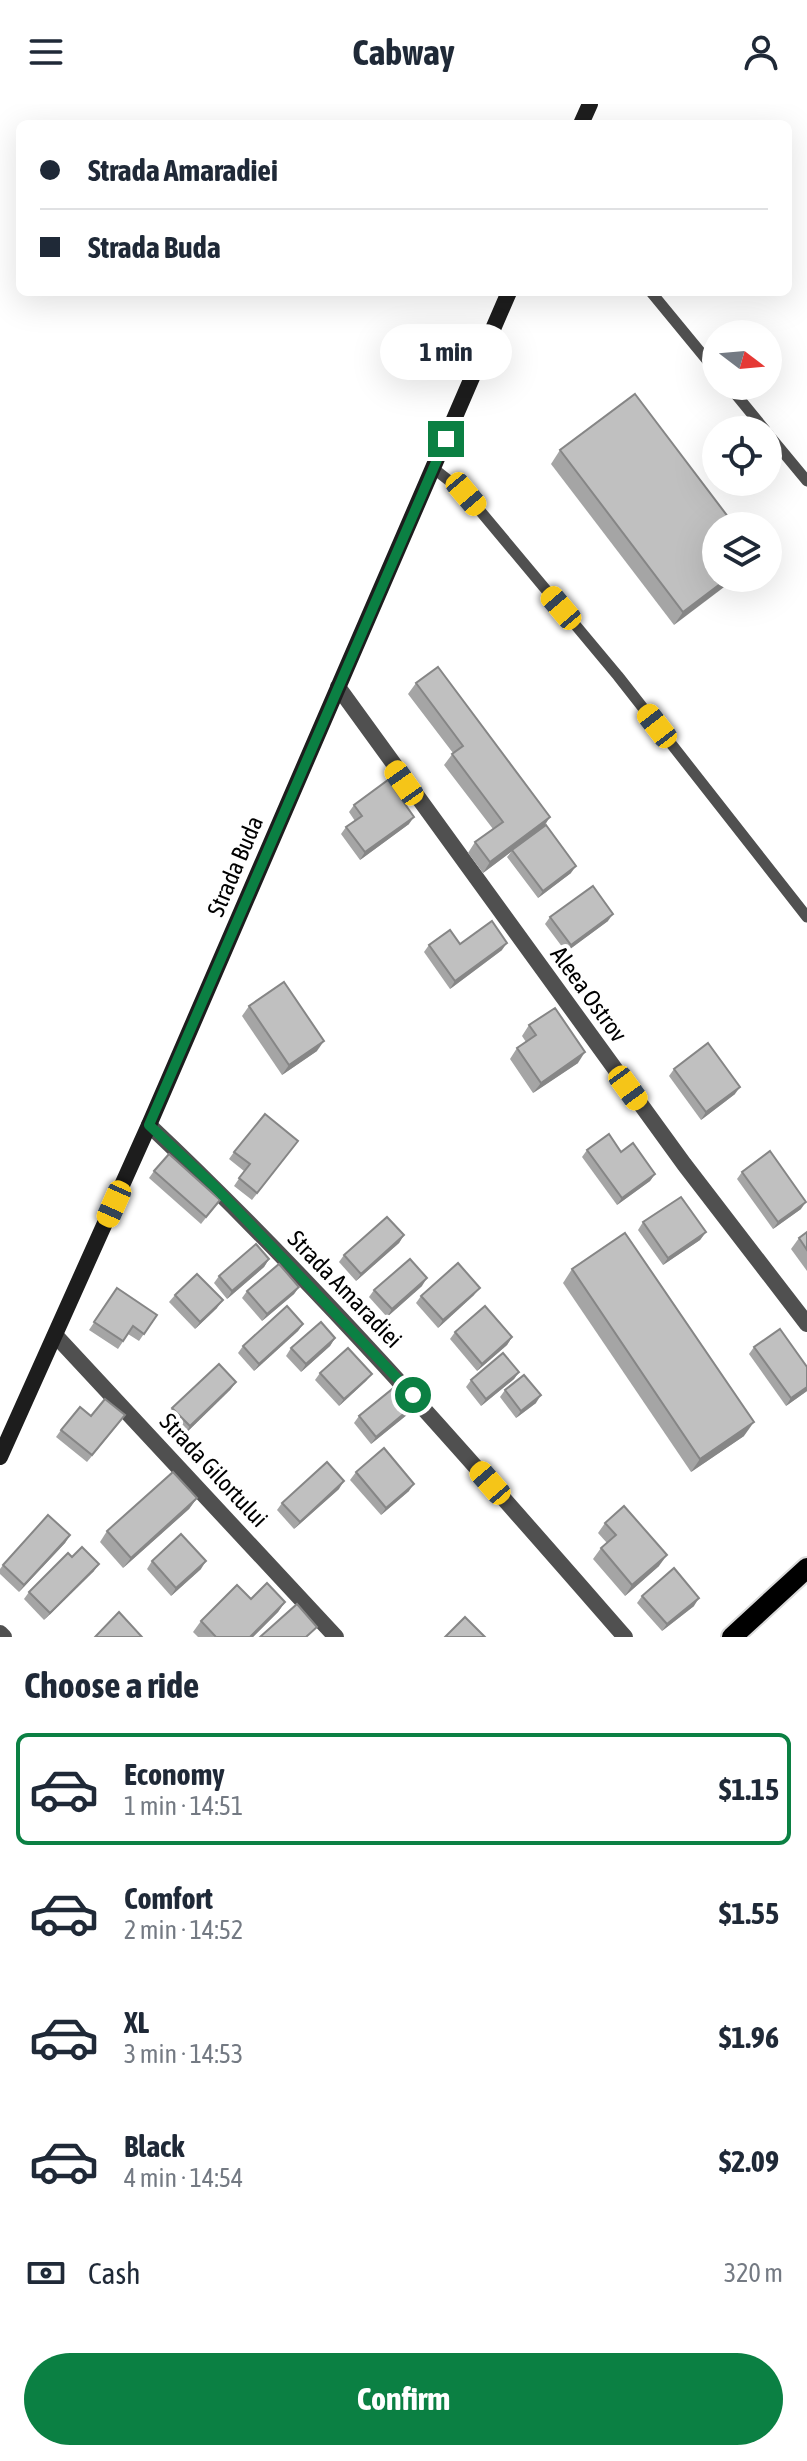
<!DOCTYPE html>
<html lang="en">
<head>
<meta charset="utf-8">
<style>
  :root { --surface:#fff; --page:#f6f6f7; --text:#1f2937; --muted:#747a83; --line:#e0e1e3; --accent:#0b8043 }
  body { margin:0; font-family:"Asap Condensed",sans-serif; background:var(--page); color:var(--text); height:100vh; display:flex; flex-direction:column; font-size:30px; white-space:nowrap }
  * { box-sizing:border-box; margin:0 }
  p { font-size:26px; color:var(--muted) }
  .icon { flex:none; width:44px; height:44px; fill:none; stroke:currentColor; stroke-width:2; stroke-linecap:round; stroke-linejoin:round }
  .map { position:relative; height:1533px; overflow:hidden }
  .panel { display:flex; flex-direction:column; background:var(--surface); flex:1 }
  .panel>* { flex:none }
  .hud { position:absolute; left:16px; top:16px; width:776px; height:176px; border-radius:12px; box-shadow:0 8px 32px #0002; display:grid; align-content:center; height:176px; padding:0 24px; background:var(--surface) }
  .needle { width:52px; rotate:106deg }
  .fabs { position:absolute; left:702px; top:216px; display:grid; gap:16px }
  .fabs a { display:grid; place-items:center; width:80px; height:80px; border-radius:50%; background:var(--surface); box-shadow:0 8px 32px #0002; font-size:40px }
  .end { position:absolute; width:36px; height:36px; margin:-18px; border:10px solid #0b8043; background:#fff; box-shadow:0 0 0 4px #fff }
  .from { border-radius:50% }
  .bubble { position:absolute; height:56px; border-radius:28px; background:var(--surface); box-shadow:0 8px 32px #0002; font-size:26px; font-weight:700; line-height:56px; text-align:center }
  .car { position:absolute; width:24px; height:48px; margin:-24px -12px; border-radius:10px; box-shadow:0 0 6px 2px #0007; background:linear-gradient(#f5c518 24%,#345 0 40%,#f5c518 0 76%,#345 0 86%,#f5c518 0) }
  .hud b { display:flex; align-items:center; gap:28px; height:76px; font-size:30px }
  .hud b+b { border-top:2px solid var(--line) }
  .hud i { width:20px; height:20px; background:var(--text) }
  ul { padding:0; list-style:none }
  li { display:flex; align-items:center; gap:24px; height:112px; margin:0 16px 12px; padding:0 8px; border:4px solid transparent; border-radius:12px }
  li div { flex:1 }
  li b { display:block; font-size:30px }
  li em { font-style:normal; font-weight:700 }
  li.active { border-color:var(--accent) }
  li>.icon { width:72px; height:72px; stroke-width:1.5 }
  h2 { padding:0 24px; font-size:36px; line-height:96px }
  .pay { display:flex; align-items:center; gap:20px; height:88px; padding:0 24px; font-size:30px }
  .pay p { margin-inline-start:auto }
  .primary-button { display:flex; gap:16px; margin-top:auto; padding:16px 24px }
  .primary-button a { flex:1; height:92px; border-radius:48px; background:var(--accent); color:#fff; font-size:32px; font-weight:700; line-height:92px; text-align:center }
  header { display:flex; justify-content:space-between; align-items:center; height:104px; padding:0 24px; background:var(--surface); font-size:36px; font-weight:700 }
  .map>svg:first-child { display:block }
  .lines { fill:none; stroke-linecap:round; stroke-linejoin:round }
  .primary-casing { stroke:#dbdbdb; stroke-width:24 }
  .service { stroke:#505050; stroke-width:11 }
  .minor { stroke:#505050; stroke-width:16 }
  .secondary { stroke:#1d1d1d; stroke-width:16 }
  .primary { stroke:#000; stroke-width:20 }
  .wall { fill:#a5a5a5 }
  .shaded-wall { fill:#868686 }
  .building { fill:#c0c0c0; stroke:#868686; stroke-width:2 }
  .route { stroke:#0b8043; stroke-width:10 }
  .labels { text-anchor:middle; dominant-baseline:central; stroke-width:8; stroke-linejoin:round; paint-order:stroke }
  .street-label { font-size:24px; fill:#000; stroke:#fff }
</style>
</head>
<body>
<header><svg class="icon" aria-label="menu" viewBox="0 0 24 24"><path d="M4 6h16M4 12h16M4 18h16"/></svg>Cabway<svg class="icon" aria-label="person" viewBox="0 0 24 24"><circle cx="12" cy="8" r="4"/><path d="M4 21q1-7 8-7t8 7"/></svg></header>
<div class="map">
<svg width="807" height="1533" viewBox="0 0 807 1533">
  <rect width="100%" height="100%" fill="#fff"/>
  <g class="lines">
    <!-- primary casing -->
    <g class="primary-casing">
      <path id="primary" d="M732 1533 807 1464"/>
    </g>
    <!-- service -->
    <g class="service">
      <path d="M651 188 716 267"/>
      <path d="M729 282 765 326"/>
      <path d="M768 330 807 377"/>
      <path d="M433 364 466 390 618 572 807 813"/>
    </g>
    <!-- minor -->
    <g class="minor">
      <path d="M338 583 684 1060 807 1220"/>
      <path d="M149 1021C319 1181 472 1358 625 1533"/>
      <path d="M56 1232 336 1533"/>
      <path d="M0 1529 4 1533"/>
    </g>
    <!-- secondary -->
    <g class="secondary">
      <path d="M581 20 590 0"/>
      <path d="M0 1353 149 1021 509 188"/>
    </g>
    <!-- primary -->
    <use href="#primary" class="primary"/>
  </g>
  <!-- wall -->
  <g class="wall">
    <path d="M560 346 716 474 674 521 551 360Z"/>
    <path d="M416 579 543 723 571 769 538 794 507 753 512 747 483 769 468 749 475 738 493 725 444 661 453 649 408 590Z"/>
    <path d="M354 701 409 720 360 756 341 730 346 723 355 717 349 708Z"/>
    <path d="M550 813 608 817 566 848 545 820Z"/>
    <path d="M460 840 502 846 450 885 424 848 429 841Z"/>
    <path d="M249 902 317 947 282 971 242 912Z"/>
    <path d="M529 921 578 959 533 989 510 955 517 944 526 938 522 932Z"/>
    <path d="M674 965 735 990 701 1016 669 972Z"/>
    <path d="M298 1037 252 1096 234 1082 244 1067 229 1055 234 1048Z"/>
    <path d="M587 1046 621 1048 655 1070 650 1077 617 1101 582 1053Z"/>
    <path d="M154 1067 220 1096 201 1120 149 1074Z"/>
    <path d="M742 1068 801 1105 773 1125 737 1075Z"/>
    <path d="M643 1118 706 1128 700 1136 663 1161 638 1126Z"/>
    <path d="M807 1128V1167L791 1145 799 1134Z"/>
    <path d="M404 1131 399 1139 356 1177 339 1158 344 1151Z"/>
    <path d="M269 1155 264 1163 227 1195 214 1179 219 1172Z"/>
    <path d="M572 1165 744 1332 691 1368 563 1179Z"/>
    <path d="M422 1182 387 1213 369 1193 374 1186Z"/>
    <path d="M299 1183 294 1190 262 1217 242 1194 247 1187Z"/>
    <path d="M117 1184 157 1211 139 1237 128 1230 118 1245 89 1226Z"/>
    <path d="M175 1191 217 1204 195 1225 169 1198Z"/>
    <path d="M474 1191 438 1224 416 1199 421 1192Z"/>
    <path d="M303 1220 298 1227 254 1267 238 1249 243 1242Z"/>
    <path d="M455 1228 512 1233 507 1241 477 1267 450 1235Z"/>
    <path d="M335 1234 330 1242 301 1268 286 1252 291 1244Z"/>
    <path d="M754 1243 807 1287 786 1302 749 1250Z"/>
    <path d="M519 1268 514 1275 481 1302 466 1283 471 1276Z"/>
    <path d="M320 1269 372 1270 366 1277 339 1302 315 1276Z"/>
    <path d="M231 1285 185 1330 167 1311 172 1304Z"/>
    <path d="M505 1286 536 1299 516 1314 500 1293Z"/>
    <path d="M408 1310 371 1340 354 1319 359 1312Z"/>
    <path d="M91 1312 120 1318 87 1358 56 1333 61 1326Z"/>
    <path d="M356 1368 409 1387 381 1411 350 1376Z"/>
    <path d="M339 1385 294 1425 277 1406 282 1399Z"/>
    <path d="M197 1394 189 1405 123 1464 100 1438 107 1427Z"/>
    <path d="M605 1419 659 1462 625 1492 593 1455 601 1444 607 1439 598 1429Z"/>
    <path d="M70 1431 65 1439 19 1488 0 1470V1465L3 1461Z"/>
    <path d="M72 1453 94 1467 44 1516 24 1495 29 1488Z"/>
    <path d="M152 1457 201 1465 171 1492 147 1465Z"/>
    <path d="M642 1492 694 1502 662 1527 637 1499Z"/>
    <path d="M251 1495 285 1498 278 1508 253 1533H198L193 1528 201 1517Z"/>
  </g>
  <!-- shaded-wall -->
  <g class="shaded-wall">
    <path d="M728 474H736L674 521 683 508Z"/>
    <path d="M414 713 409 720 360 756 365 748Z"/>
    <path d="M550 713 543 724 483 769 490 758Z"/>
    <path d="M576 762 571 769 538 794 543 787Z"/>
    <path d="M613 810 608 817 566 848 571 841Z"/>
    <path d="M507 839 502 846 450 885 455 877Z"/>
    <path d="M324 937 317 947 282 971 289 961Z"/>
    <path d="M585 948 578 959 533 989 541 979Z"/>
    <path d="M740 983 735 990 701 1016 706 1008Z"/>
    <path d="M655 1070 650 1077 617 1101 622 1094Z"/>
    <path d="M806 1098 801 1105 773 1125 778 1118Z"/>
    <path d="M706 1128 700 1136 663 1161 668 1154Z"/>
    <path d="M404 1131 399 1139 356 1177 361 1170Z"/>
    <path d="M269 1155 264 1163 227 1195 232 1187Z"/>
    <path d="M427 1174 422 1182 387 1213 392 1205Z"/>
    <path d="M299 1183 294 1190 262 1217 267 1210Z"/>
    <path d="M480 1184 474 1191 438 1224 443 1216Z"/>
    <path d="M223 1196 217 1204 195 1225 200 1218Z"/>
    <path d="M303 1220 298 1227 254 1267 259 1260Z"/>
    <path d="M512 1233 507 1241 477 1267 482 1260Z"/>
    <path d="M335 1234 330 1242 301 1268 306 1260Z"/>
    <path d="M519 1268 514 1275 481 1302 486 1295Z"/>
    <path d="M372 1270 366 1277 339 1302 344 1295Z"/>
    <path d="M236 1278 231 1285 185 1330 190 1322Z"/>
    <path d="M807 1283V1287L786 1302 791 1294Z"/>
    <path d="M541 1291 536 1299 516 1314 521 1307Z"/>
    <path d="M413 1302 408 1310 371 1340 376 1333Z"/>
    <path d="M754 1318 744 1332 691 1368 700 1355Z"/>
    <path d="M344 1377 339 1385 294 1425 300 1418Z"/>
    <path d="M414 1380 409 1387 381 1411 386 1404Z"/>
    <path d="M197 1394 189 1405 123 1464 131 1454Z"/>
    <path d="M70 1431 65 1439 19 1488 24 1481Z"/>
    <path d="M667 1451 659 1462 625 1492 632 1481Z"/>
    <path d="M206 1457 201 1465 171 1492 176 1484Z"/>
    <path d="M99 1460 94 1467 44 1516 50 1509Z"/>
    <path d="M699 1494 694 1502 662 1527 667 1520Z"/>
    <path d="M285 1498 278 1508 253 1533H250Z"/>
  </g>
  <!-- building -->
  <g class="building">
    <path d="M635 290 735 422H716V474H728L683 508 560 346Z"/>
    <path d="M438 563 550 713 490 758 475 738 503 718 452 650 463 642 416 579Z"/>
    <path d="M388 676 414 713 365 748 346 723 362 712 354 701Z"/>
    <path d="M546 721 576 762 543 787 512 746Z"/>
    <path d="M593 782 613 810 571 841 550 813Z"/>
    <path d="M492 817 507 839 455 877 429 841 450 826 460 840Z"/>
    <path d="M284 878 324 937 289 961 249 902Z"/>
    <path d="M555 904 585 948 541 979 517 944 536 931 529 921Z"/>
    <path d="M708 939 740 983 706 1008 674 965Z"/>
    <path d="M265 1010 298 1037 257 1089 239 1074 250 1060 234 1048Z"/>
    <path d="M609 1030 621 1048 633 1039 655 1070 622 1094 587 1046Z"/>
    <path d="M770 1047 806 1098 778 1118 742 1068Z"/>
    <path d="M169 1050 220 1096 206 1113 154 1067Z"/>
    <path d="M681 1093 706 1128 668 1154 643 1118Z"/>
    <path d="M387 1113 404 1131 361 1170 344 1151Z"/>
    <path d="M807 1128V1146L799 1134Z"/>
    <path d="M625 1129 754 1318 700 1355 572 1165Z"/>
    <path d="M256 1140 269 1155 232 1187 219 1172Z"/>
    <path d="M410 1155 427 1174 392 1205 374 1186Z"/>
    <path d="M458 1159 480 1184 443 1216 421 1192Z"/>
    <path d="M279 1160 299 1183 267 1210 247 1187Z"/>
    <path d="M197 1170 223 1196 200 1218 175 1191Z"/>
    <path d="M117 1184 157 1211 144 1230 133 1222 123 1237 94 1218Z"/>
    <path d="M287 1202 303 1220 259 1260 243 1242Z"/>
    <path d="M485 1202 512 1233 482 1260 455 1228Z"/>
    <path d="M321 1218 335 1234 306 1260 291 1244Z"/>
    <path d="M780 1225 807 1263V1283L791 1294 754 1243Z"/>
    <path d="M348 1244 372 1270 344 1295 320 1269Z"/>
    <path d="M503 1249 519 1268 486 1295 471 1276Z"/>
    <path d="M219 1260 236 1278 190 1322 172 1304Z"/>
    <path d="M524 1271 541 1291 521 1307 505 1286Z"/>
    <path d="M396 1282 413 1302 376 1333 359 1312Z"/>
    <path d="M105 1295 125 1311 92 1351 61 1326 80 1303 91 1312Z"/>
    <path d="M384 1344 414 1380 386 1404 356 1368Z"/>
    <path d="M327 1358 344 1377 300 1418 282 1399Z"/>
    <path d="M173 1368 197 1394 131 1454 107 1427Z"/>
    <path d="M624 1402 667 1451 632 1481 601 1444 616 1431 605 1419Z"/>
    <path d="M48 1411 70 1431 24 1481 3 1461Z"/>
    <path d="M181 1430 206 1457 176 1484 152 1457Z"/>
    <path d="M82 1443 99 1460 50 1509 29 1488 68 1449 72 1453Z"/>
    <path d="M674 1464 699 1494 667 1520 642 1492Z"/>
    <path d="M267 1479 285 1498 250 1533H216L201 1517 237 1481 251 1495Z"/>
    <path d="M297 1500 317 1523 306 1533H260Z"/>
    <path d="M119 1508 142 1533H95Z"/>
    <path d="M465 1513 485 1533H445Z"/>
  </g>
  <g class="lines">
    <!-- route -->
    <path class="route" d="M413 1291 214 1082 149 1021 446 335"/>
  </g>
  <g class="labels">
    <!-- street labels -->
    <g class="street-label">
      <text transform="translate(235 762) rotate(-67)">Strada Buda</text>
      <text transform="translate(589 890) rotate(54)">Aleea Ostrov</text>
      <text transform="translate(345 1185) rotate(46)">Strada Amaradiei</text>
      <text transform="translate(214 1366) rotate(47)">Strada Gilortului</text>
    </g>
  </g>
</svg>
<div class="fabs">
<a><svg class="needle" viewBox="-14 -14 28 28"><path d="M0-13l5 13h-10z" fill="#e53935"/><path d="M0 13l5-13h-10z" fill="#747a83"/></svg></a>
<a><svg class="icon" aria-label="locate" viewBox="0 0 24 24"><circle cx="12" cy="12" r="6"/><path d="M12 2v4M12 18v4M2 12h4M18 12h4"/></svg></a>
<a><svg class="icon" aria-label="layers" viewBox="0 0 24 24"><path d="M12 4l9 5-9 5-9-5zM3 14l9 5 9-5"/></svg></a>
</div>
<i class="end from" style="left:413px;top:1291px"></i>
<i class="end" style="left:446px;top:335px"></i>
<div class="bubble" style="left:380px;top:220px;width:132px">1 min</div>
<i class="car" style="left:466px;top:390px;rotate:140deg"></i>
<i class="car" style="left:561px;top:504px;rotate:320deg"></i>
<i class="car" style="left:657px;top:622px;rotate:322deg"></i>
<i class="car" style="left:404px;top:679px;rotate:325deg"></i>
<i class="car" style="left:628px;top:984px;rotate:144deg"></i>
<i class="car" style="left:114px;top:1100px;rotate:204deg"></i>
<i class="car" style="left:490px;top:1379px;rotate:319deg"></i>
<div class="hud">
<b><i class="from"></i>Strada Amaradiei</b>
<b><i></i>Strada Buda</b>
</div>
</div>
<section class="panel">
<h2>Choose a ride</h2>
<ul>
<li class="active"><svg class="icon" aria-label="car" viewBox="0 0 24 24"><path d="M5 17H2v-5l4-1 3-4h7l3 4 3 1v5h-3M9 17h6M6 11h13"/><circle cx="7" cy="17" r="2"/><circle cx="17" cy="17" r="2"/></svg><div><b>Economy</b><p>1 min · 14:51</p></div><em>$1.15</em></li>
<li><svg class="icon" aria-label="car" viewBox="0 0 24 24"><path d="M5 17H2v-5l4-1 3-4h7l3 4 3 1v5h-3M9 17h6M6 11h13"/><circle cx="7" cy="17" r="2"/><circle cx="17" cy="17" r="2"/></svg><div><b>Comfort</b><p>2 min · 14:52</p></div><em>$1.55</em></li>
<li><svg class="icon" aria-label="car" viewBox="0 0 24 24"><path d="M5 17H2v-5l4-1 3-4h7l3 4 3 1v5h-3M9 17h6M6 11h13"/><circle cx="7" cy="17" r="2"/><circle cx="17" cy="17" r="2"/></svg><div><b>XL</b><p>3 min · 14:53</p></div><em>$1.96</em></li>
<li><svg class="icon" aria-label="car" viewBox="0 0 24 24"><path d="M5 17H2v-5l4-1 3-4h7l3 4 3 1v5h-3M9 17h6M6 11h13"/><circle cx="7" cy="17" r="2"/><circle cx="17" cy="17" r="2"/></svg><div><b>Black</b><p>4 min · 14:54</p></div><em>$2.09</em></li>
</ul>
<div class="pay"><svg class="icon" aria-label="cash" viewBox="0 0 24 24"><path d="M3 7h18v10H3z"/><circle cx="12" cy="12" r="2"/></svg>Cash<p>320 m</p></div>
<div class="primary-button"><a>Confirm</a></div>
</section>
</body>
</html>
